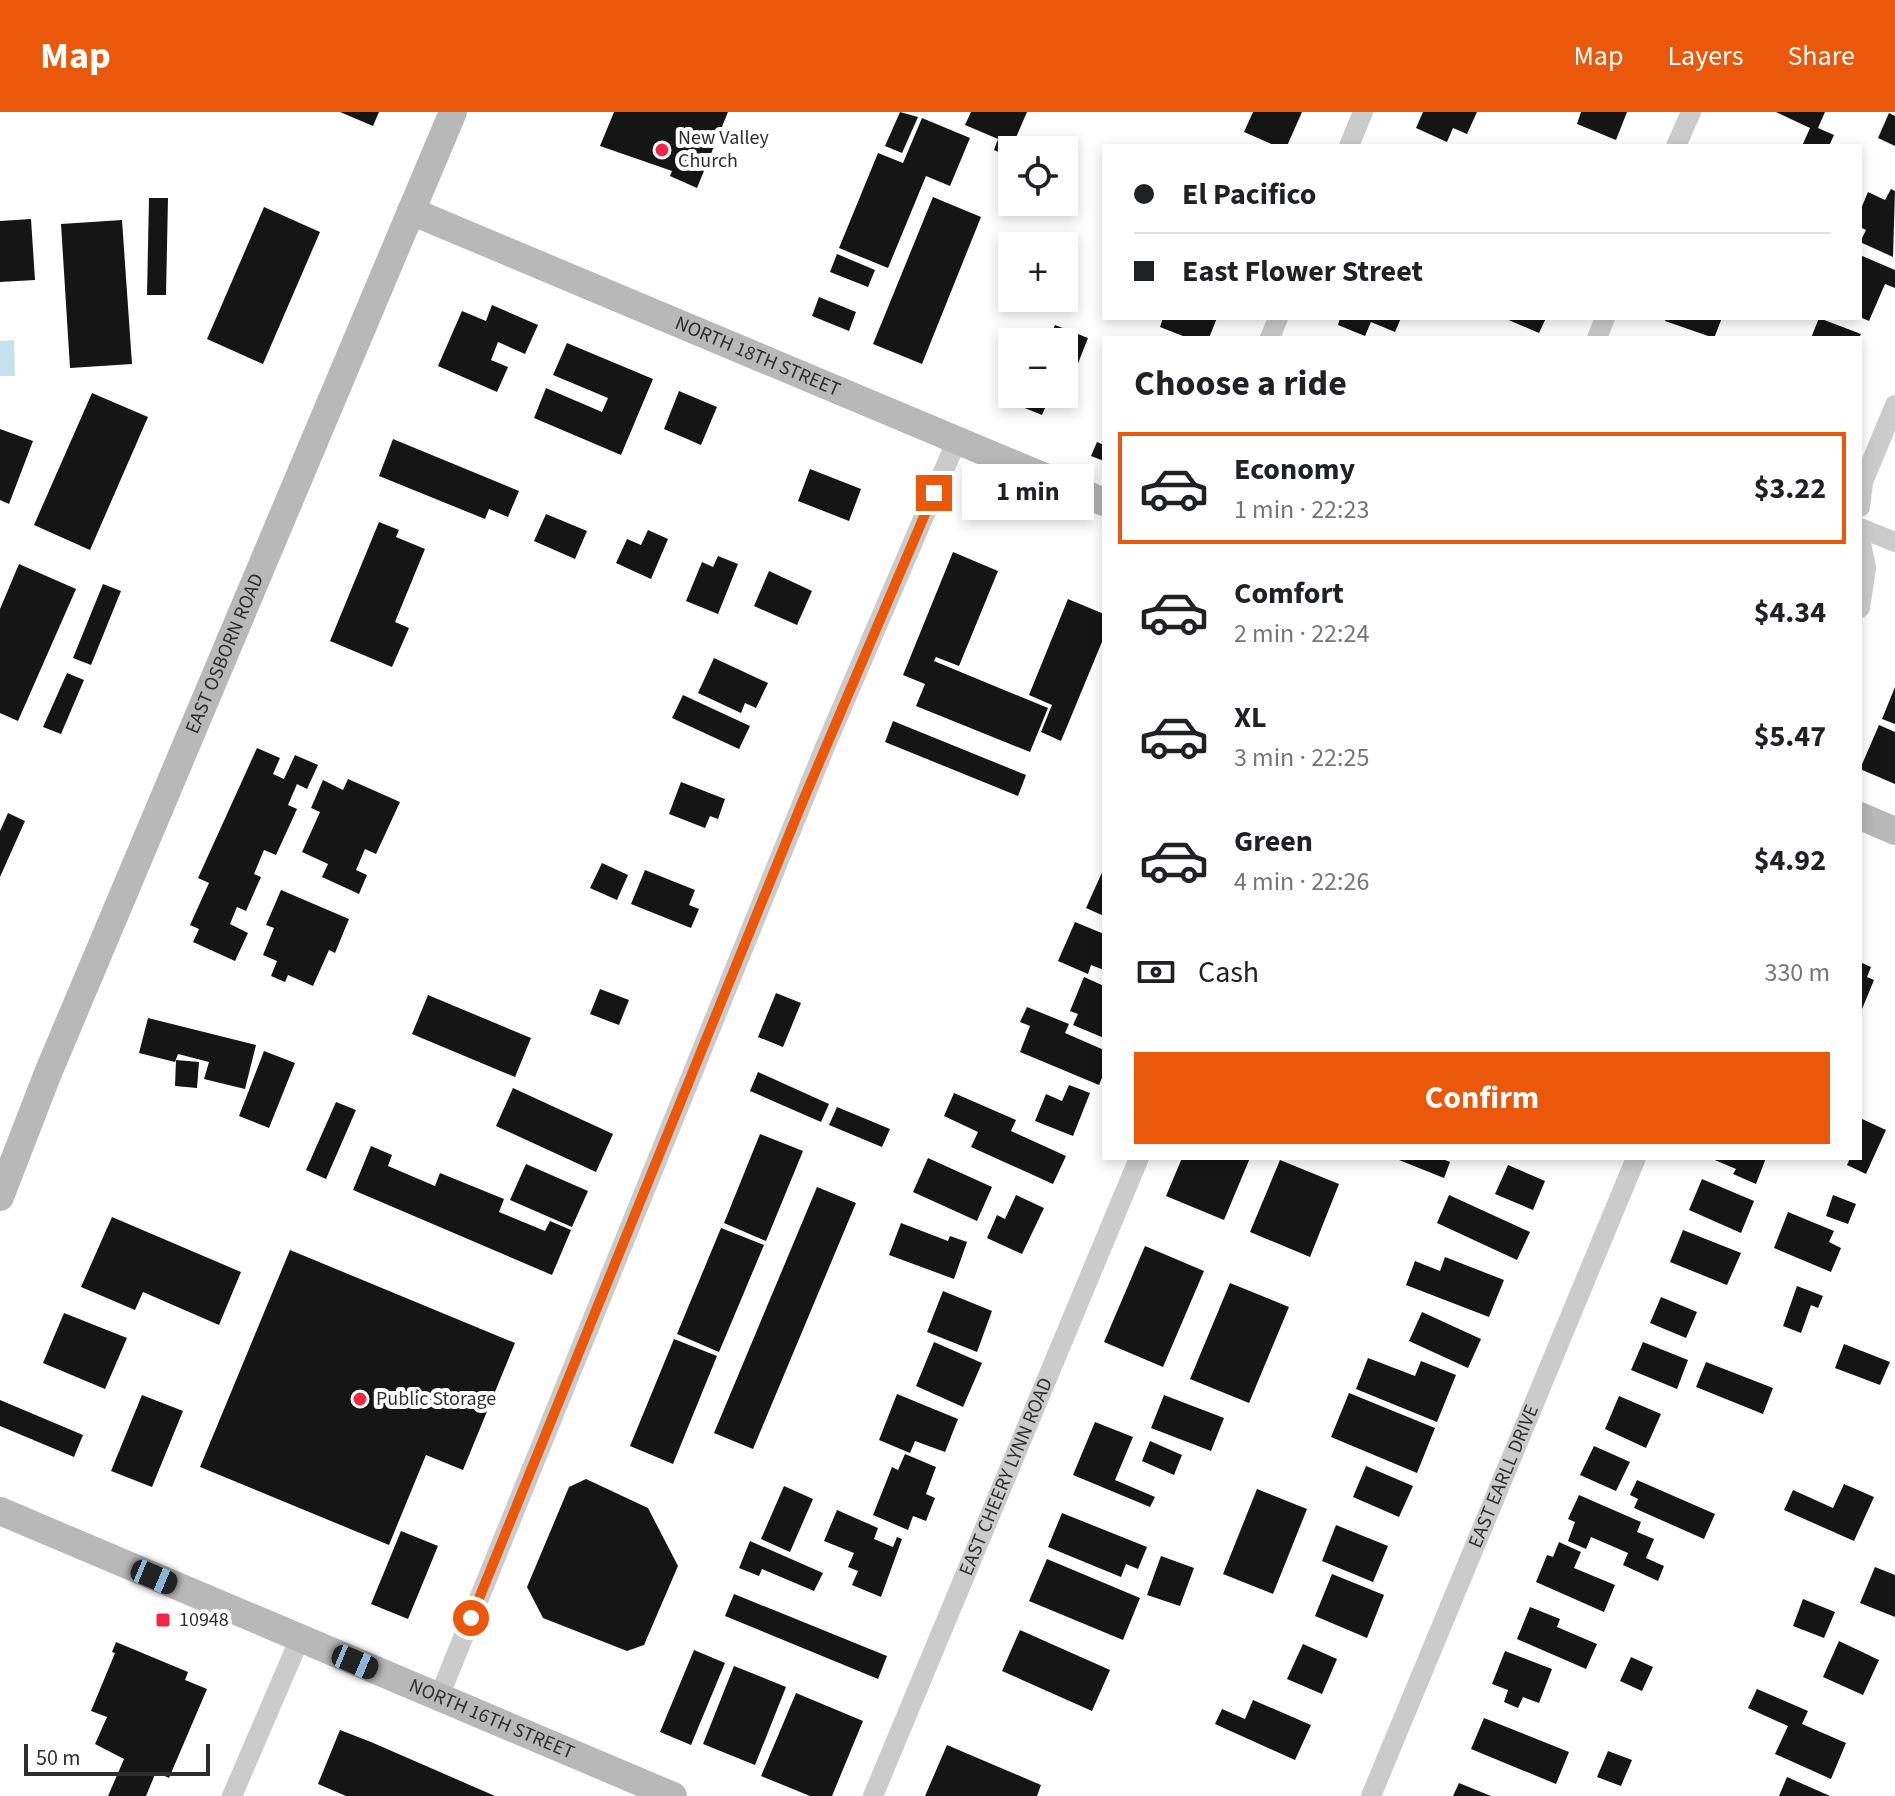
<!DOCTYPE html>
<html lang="en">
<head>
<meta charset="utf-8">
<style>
  :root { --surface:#fff; --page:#f6f6f6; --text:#202124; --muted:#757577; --line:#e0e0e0; --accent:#ea580c }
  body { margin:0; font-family:"Source Sans 3",sans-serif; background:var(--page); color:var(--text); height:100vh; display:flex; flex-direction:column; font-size:30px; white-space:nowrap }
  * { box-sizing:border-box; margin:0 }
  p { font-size:26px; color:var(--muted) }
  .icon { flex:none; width:44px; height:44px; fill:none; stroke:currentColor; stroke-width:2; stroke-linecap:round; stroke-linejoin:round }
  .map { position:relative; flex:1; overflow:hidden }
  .sheet { position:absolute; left:1102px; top:224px; width:760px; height:824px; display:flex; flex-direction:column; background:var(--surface); border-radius:0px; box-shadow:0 4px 12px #0003 }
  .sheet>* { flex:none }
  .banner { position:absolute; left:1102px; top:32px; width:760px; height:176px; border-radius:0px; box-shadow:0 4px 12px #0003; display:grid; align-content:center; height:176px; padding:0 32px; background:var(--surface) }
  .buttons { position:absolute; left:998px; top:24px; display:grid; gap:16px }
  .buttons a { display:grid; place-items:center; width:80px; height:80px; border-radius:0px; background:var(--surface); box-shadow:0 4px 12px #0003; font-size:40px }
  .scale { position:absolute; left:24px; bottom:20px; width:186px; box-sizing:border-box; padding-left:8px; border:4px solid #2e2e2e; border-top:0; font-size:22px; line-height:28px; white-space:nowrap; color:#2e2e2e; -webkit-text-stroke:6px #fff; paint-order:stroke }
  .end { position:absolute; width:36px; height:36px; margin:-18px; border:10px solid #ea580c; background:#fff; box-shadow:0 0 0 4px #fff }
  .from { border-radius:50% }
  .bubble { position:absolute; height:56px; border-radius:0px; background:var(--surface); box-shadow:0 4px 12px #0003; font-size:26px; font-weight:700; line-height:56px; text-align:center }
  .car { position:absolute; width:24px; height:48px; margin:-24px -12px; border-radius:10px; box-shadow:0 0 6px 2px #0007; background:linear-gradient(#222 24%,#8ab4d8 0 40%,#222 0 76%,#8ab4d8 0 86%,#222 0) }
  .banner b { display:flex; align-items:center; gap:28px; height:76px; font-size:30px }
  .banner b+b { border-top:2px solid var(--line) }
  .banner i { width:20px; height:20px; background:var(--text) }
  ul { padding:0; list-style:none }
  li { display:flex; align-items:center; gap:24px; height:112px; margin:0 16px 12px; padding:0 16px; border:4px solid transparent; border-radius:0px }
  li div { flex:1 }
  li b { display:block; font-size:30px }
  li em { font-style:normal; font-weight:700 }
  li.active { border-color:var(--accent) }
  li>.icon { width:72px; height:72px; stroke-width:1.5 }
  h2 { padding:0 32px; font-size:36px; line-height:96px }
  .pay { display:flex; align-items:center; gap:20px; height:88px; padding:0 32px; font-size:30px }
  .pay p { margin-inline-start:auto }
  .button { display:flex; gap:16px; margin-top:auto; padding:16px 32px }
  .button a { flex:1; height:92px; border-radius:0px; background:var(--accent); color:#fff; font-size:32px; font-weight:700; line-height:92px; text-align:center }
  header { display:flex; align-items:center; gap:48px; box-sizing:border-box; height:112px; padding:0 40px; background:var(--accent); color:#fff }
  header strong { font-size:38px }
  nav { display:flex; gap:44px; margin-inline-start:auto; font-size:28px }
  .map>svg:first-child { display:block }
  .water { fill:#c6e1ed }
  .building { fill:#151515 }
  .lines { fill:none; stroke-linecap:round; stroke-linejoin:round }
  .street { stroke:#cbcbcb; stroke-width:20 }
  .secondary { stroke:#b8b8b8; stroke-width:28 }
  .route { stroke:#ea580c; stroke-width:10 }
  .poi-dot { fill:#ef2644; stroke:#fff; stroke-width:3 }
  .labels { text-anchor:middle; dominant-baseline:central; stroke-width:8; stroke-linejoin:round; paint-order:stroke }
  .poi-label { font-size:20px; fill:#2e2e2e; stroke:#fff; text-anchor:start }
  .street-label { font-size:20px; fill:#2e2e2e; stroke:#fff }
</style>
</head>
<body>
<header>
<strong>Map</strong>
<nav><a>Map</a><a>Layers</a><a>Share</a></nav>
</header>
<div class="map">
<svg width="1895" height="1684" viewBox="0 0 1895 1684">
  <rect width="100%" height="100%" fill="#fff"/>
  <!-- water -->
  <path class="water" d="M14 228 15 264H0V229Z"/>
  <!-- building -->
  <g class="building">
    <path d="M340 0H379L373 14Z"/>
    <path d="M614 0H728L697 76 670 64 672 59 600 34Z"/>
    <path d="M900 0 918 5 902 41 885 34Z"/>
    <path d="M971 0H1027L1008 44 994 38 998 27 965 13Z"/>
    <path d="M1253 0H1302L1287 34H1276L1244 20Z"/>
    <path d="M1423 0H1477L1467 22 1453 16 1447 30 1416 16Z"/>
    <path d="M1581 0H1627L1616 28 1577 12Z"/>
    <path d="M1776 0H1825L1818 16 1834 23 1829 34H1802L1810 16Z"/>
    <path d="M1889 1 1895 4V34L1878 26Z"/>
    <path d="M922 6 970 26 950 74 926 64 888 156 839 136 878 41 903 51Z"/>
    <path d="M1891 77 1895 79 1893 145 1860 130 1866 118 1860 115V99L1868 80 1885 88Z"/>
    <path d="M933 85 981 105 922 252 873 232Z"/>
    <path d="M149 86H168L166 183H147Z"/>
    <path d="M264 95 320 120 263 252 207 227Z"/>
    <path d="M31 107 35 168 0 170V109Z"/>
    <path d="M122 108 132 252 70 256 61 112Z"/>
    <path d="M837 142 875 158 868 175 830 160Z"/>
    <path d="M1860 143 1895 158V176L1885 172 1869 209 1860 205Z"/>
    <path d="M819 185 856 200 849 219 812 204Z"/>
    <path d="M492 193 538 213 525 242 498 230 491 248 508 255 497 280 438 254 462 199 486 209Z"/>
    <path d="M1163 206H1217L1209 226H1188L1160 215Z"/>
    <path d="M1340 206H1401L1395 220 1371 210 1365 224 1338 213Z"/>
    <path d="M1504 206H1546L1539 221Z"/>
    <path d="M1666 206H1722L1714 226 1665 209Z"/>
    <path d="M1819 206 1861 222 1859 226H1811Z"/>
    <path d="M1055 213 1088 226 1064 287V230H1048Z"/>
    <path d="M567 231 653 267 621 343 534 306 546 276 602 300 608 286 553 263Z"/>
    <path d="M679 279 717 295 701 333 664 317Z"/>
    <path d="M92 281 148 305 90 438 34 413Z"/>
    <path d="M1016 282H1051L1042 303 1012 291Z"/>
    <path d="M0 317 33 329 9 392 0 388Z"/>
    <path d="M393 327 519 379 508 405 489 397 485 407 379 364Z"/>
    <path d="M1097 330 1104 333V349L1091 344Z"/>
    <path d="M810 357 861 377 849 409 798 389Z"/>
    <path d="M546 402 587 419 575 447 534 429Z"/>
    <path d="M379 410 399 418 396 425 425 437 395 510 409 516 392 555 330 529Z"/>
    <path d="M648 418 668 427 651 467 616 451 627 427 641 433Z"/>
    <path d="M953 440 998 459 959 554 936 545 934 549 1048 596 1030 640 916 594 925 572 903 563Z"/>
    <path d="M718 444 738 452 718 502 686 489 702 450 713 455Z"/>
    <path d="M19 452 76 477 18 609 0 601V497Z"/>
    <path d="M769 459 812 479 797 513 754 494Z"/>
    <path d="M103 472 121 479 91 553 73 546Z"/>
    <path d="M1068 487 1104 502V525L1061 629 1041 620 1052 593 1029 583Z"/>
    <path d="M714 546 768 571 756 596 745 591 741 601 698 581Z"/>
    <path d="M67 561 84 568 61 622 43 615Z"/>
    <path d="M1895 575V612L1882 607Z"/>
    <path d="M683 583 750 614 739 637 672 606Z"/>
    <path d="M893 609 1026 663 1018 684 885 630Z"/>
    <path d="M1879 613 1895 620V672L1860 657Z"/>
    <path d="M257 636 280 646 273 662 284 667 295 643 318 653 307 677 297 672 288 693 297 697 276 743 264 738 254 762 261 765 246 799 237 795 230 812 248 821 235 849 193 830 199 817 190 813 209 771 198 766Z"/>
    <path d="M348 667 400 690 376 742 365 737 356 758 367 763 359 782 322 765 328 752 302 740 320 700 311 696 323 668 343 678Z"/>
    <path d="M681 670 725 687 718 707 710 704 705 716 669 702Z"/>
    <path d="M8 701 25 709 0 765V719Z"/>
    <path d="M602 751 628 763 617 788 590 776Z"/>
    <path d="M1104 756V804L1086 796Z"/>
    <path d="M645 758 695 778 689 793 699 797 691 816 631 792Z"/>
    <path d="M281 778 349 807 335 841 329 838 313 874 288 863 285 870 271 864 277 849 263 843 274 816 266 813Z"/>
    <path d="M1075 810 1104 822V858L1091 853 1088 862 1058 849Z"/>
    <path d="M1860 850 1871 855 1867 865 1874 868 1860 902Z"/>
    <path d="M1084 865 1104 874V926L1073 913 1078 902 1070 899Z"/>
    <path d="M600 877 629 888 619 913 590 902Z"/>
    <path d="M776 881 801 891 783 935 758 925Z"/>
    <path d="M428 883 531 926 515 965 412 922Z"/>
    <path d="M1027 895 1069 912 1065 921 1104 938V961L1099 973 1020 940 1030 914 1020 910Z"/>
    <path d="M148 906 256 933 245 977 204 967 209 950 178 942 175 950 139 941Z"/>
    <path d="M264 939 295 951 269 1016 239 1004Z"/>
    <path d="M176 948 199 950 197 976 175 974Z"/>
    <path d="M758 960 829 992 821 1010 750 979Z"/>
    <path d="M1069 973 1090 981 1073 1024 1035 1009 1046 982 1062 989Z"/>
    <path d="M513 976 613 1022 596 1060 496 1014Z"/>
    <path d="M954 981 1016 1008 1011 1019 1066 1044 1053 1072 971 1035 978 1020 944 1004Z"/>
    <path d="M336 990 356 998 326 1067 306 1058Z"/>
    <path d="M837 995 890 1017 882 1035 829 1013Z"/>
    <path d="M1860 1006 1886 1018 1866 1062 1847 1053 1850 1046H1860Z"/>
    <path d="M760 1022 803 1039 766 1129 724 1111Z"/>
    <path d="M371 1034 392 1043 388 1054 435 1074 440 1061 504 1087 499 1100 545 1119 550 1109 571 1118 552 1163 353 1078Z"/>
    <path d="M928 1046 992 1075 977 1109 913 1080Z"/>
    <path d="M1182 1046H1250L1224 1108 1166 1084Z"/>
    <path d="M1394 1046H1440L1450 1050 1444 1066Z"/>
    <path d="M1710 1046H1766L1756 1072 1733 1062 1736 1057Z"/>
    <path d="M1280 1048 1339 1072 1310 1145 1250 1120Z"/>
    <path d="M526 1052 588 1079 572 1115 510 1088Z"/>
    <path d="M1508 1053 1545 1069 1533 1098 1495 1082Z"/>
    <path d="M1702 1067 1754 1089 1741 1121 1689 1098Z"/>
    <path d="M817 1075 856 1091 753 1337 714 1321Z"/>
    <path d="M1016 1083 1044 1096 1022 1142 987 1126 997 1103 1005 1107Z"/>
    <path d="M1449 1083 1530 1120 1517 1148 1437 1111Z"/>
    <path d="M1833 1083 1856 1092 1848 1112 1826 1104Z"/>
    <path d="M1788 1100 1834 1119 1829 1130 1841 1136 1831 1160 1774 1136Z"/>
    <path d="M112 1105 241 1160 219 1213 143 1180 135 1198 81 1175Z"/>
    <path d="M901 1111 948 1129 950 1124 967 1130 954 1167 889 1143Z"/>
    <path d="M721 1116 764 1133 719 1240 677 1222Z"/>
    <path d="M1683 1118 1741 1141 1727 1173 1670 1150Z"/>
    <path d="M1145 1134 1204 1159 1163 1255 1104 1230Z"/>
    <path d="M290 1138 515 1231 463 1358 426 1343 389 1433 200 1355Z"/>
    <path d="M1445 1145 1504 1168 1489 1205 1406 1173 1415 1149 1440 1159Z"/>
    <path d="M1230 1171 1289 1195 1249 1291 1190 1267Z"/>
    <path d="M1797 1174 1823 1184 1818 1196 1811 1193 1801 1221 1783 1214Z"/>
    <path d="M943 1179 992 1199 977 1240 927 1220Z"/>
    <path d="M1661 1185 1697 1200 1686 1226 1650 1211Z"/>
    <path d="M1422 1200 1481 1227 1468 1256 1409 1229Z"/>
    <path d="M64 1201 127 1226 105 1277 43 1251Z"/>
    <path d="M674 1227 717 1244 673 1352 630 1334Z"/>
    <path d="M934 1230 982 1251 963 1295 916 1274Z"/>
    <path d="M1643 1230 1688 1248 1677 1277 1631 1258Z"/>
    <path d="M1844 1232 1890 1250 1880 1273 1835 1256Z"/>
    <path d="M1368 1246 1415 1264 1421 1249 1456 1263 1437 1310 1356 1277Z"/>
    <path d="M1706 1250 1773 1276 1763 1302 1696 1275Z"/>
    <path d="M1349 1281 1435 1316 1417 1361 1331 1325Z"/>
    <path d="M897 1282 958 1307 945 1340 915 1329 910 1341 879 1328Z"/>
    <path d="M142 1283 183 1299 152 1375 111 1359Z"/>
    <path d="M1164 1283 1224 1306 1211 1339 1151 1316Z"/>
    <path d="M1619 1284 1661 1302 1646 1336 1605 1317Z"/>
    <path d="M0 1288 83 1323 74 1345 0 1314Z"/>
    <path d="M1095 1310 1133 1325 1115 1368 1155 1385 1150 1395 1073 1363Z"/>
    <path d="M1150 1329 1182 1343 1174 1363 1142 1349Z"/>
    <path d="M1594 1334 1630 1350 1616 1379 1580 1363Z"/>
    <path d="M905 1342 936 1355 926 1382 935 1386 926 1409 913 1404 908 1418 873 1403 892 1355 898 1358Z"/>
    <path d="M1366 1354 1413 1374 1399 1405 1353 1385Z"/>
    <path d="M586 1367 648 1396 678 1454 644 1533 627 1539 543 1506 527 1475 569 1375Z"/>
    <path d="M1637 1368 1715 1402 1704 1427 1634 1396 1638 1387 1630 1383Z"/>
    <path d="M1844 1372 1874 1385 1854 1429 1784 1398 1793 1378 1833 1396Z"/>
    <path d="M784 1374 813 1387 790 1440 761 1427Z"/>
    <path d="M1257 1377 1307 1397 1273 1482 1223 1462Z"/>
    <path d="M1579 1383 1641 1410 1637 1420 1654 1427 1646 1446 1664 1454 1658 1469 1623 1453 1628 1441 1591 1425 1586 1437 1568 1429 1575 1410 1568 1407Z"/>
    <path d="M837 1398 878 1416 874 1427 893 1435 897 1425 902 1427 881 1485 852 1473 858 1459 848 1455 854 1441 824 1429Z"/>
    <path d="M1062 1401 1147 1435 1138 1457 1126 1452 1121 1465 1048 1435Z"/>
    <path d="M1336 1413 1388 1434 1373 1470 1322 1449Z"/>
    <path d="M401 1419 438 1434 408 1507 371 1492Z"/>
    <path d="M750 1429 823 1461 814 1479 762 1457 759 1464 739 1456Z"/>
    <path d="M1559 1430 1581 1440 1574 1456 1615 1473 1604 1500 1536 1470 1547 1443 1553 1445Z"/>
    <path d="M1161 1444 1194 1456 1180 1494 1147 1483Z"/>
    <path d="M1047 1447 1140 1486 1123 1528 1029 1489Z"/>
    <path d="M1875 1455 1895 1463V1505L1860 1491Z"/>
    <path d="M1332 1462 1384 1483 1367 1526 1315 1504Z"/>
    <path d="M734 1482 887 1544 878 1567 725 1504Z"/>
    <path d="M1803 1487 1835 1500 1824 1526 1793 1514Z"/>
    <path d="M1530 1495 1560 1507 1557 1515 1597 1532 1586 1557 1517 1527Z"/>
    <path d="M1020 1518 1110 1558 1092 1599 1002 1559Z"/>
    <path d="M1839 1529 1879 1548 1863 1583 1823 1565Z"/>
    <path d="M116 1530 188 1560 185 1568 207 1577 169 1666 156 1660 146 1684H108L124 1647 95 1632 107 1605 91 1599 115 1541 112 1540Z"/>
    <path d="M1303 1532 1337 1547 1322 1582 1287 1567Z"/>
    <path d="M694 1538 725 1551 691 1633 660 1620Z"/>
    <path d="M1505 1539 1552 1557 1539 1591 1523 1585 1518 1596 1504 1590 1508 1578 1492 1572Z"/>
    <path d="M1631 1545 1653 1555 1642 1579 1620 1569Z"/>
    <path d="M734 1554 786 1575 755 1653 703 1632Z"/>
    <path d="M1757 1577 1808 1599 1802 1612 1846 1631 1831 1667 1775 1642 1788 1614 1748 1596Z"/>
    <path d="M796 1581 863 1609 832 1684H810L761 1664Z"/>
    <path d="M1253 1588 1311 1613 1295 1648 1215 1612 1222 1597 1245 1607Z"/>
    <path d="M1484 1606 1569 1640 1556 1672 1471 1637Z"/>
    <path d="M340 1618 371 1630 495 1684H346L318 1672Z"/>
    <path d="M947 1633 1041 1673 1037 1684H925Z"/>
    <path d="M1608 1639 1632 1648 1621 1674 1597 1665Z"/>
    <path d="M1787 1665 1830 1684H1779Z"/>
    <path d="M1459 1671 1491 1684H1453Z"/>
  </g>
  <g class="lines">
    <!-- street -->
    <g class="street">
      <path d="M1349 34 1363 0"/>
      <path d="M1676 34 1691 0"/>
      <path d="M1270 226 1278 206"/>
      <path d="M1597 226 1605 206"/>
      <path d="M1860 395 1863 370 1895 293"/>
      <path d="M1860 416 1895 430"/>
      <path d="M1860 426 1866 456 1860 496"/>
      <path d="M439 1585 825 635 956 330"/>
      <path d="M232 1684 300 1526"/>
      <path id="s1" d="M873 1684 1139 1046"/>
      <path id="s2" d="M1371 1684 1636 1046"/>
    </g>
    <!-- secondary -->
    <g class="secondary">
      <path id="s3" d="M411 99 1104 390"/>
      <path d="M1860 704 1895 719"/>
      <path id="s4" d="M0 1085 48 961 453 0"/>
      <path id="s5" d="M0 1399 673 1684"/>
    </g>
  </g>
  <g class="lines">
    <!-- route -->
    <path class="route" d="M471 1506 802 691 934 381"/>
  </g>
  <!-- markers -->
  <g class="poi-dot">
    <circle cx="662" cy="38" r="8"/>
    <circle cx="360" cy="1287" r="8"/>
    <rect x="155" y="1500" width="16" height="16" rx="4"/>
  </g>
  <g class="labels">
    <!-- poi labels -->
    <g class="poi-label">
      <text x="678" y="26">New Valley<tspan x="678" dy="23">Church</tspan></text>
      <text x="376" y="1287">Public Storage</text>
      <text x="179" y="1508">10948</text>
    </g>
    <!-- street labels -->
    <g class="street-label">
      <text stroke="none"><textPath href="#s3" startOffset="376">NORTH 18TH STREET</textPath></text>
      <text stroke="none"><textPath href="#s4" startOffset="588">EAST OSBORN ROAD</textPath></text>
      <text stroke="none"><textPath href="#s1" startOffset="346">EAST CHEERY LYNN ROAD</textPath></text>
      <text stroke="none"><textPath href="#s2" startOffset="346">EAST EARLL DRIVE</textPath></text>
      <text stroke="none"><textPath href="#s5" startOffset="534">NORTH 16TH STREET</textPath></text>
    </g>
  </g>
</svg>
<div class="buttons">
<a><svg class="icon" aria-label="locate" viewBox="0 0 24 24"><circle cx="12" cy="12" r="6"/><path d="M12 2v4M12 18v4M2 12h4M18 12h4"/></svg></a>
<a>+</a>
<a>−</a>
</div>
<div class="scale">50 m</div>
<i class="end from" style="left:471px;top:1506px"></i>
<i class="end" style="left:934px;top:381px"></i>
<div class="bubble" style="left:962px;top:352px;width:132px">1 min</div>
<i class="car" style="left:154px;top:1465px;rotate:113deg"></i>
<i class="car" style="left:355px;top:1550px;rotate:113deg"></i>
<div class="banner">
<b><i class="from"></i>El Pacifico</b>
<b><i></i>East Flower Street</b>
</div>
<section class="sheet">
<h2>Choose a ride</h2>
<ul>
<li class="active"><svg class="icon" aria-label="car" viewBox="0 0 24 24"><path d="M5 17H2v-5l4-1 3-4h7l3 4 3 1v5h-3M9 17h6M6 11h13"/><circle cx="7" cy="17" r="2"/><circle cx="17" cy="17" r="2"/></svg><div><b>Economy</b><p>1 min · 22:23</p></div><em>$3.22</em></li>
<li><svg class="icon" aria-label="car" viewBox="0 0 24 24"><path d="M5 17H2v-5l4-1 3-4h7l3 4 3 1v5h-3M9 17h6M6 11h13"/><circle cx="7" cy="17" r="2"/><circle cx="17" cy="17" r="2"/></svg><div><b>Comfort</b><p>2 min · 22:24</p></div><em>$4.34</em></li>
<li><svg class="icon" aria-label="car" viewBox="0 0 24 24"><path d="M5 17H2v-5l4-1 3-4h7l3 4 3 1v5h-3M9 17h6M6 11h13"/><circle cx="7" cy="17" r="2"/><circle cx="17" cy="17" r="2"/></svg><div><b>XL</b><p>3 min · 22:25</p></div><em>$5.47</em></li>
<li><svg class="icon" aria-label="car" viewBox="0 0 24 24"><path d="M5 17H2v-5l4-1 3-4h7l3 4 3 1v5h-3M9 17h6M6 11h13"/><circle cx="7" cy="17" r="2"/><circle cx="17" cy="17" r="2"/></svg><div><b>Green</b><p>4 min · 22:26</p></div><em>$4.92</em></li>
</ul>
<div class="pay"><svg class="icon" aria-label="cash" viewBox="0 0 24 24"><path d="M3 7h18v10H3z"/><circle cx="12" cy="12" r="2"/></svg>Cash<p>330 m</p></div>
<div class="button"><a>Confirm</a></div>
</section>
</div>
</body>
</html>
